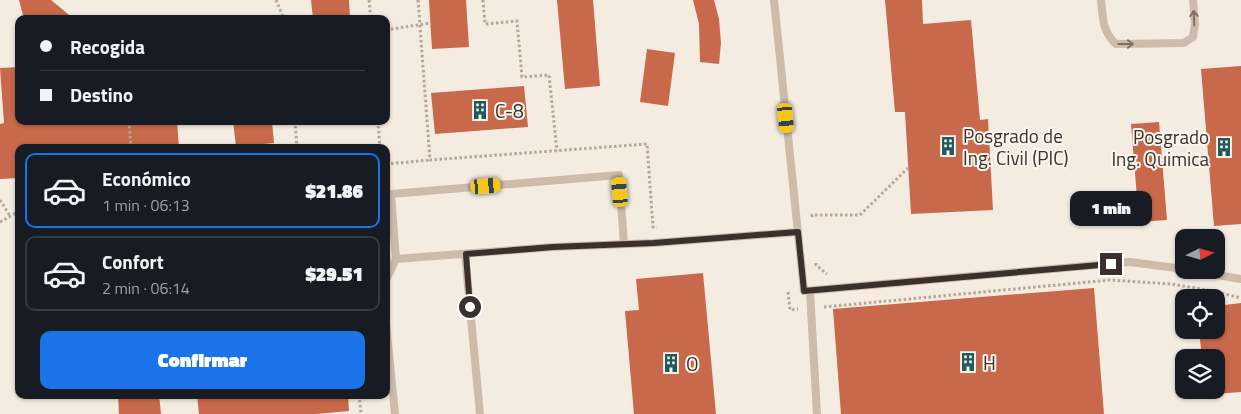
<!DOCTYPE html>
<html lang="es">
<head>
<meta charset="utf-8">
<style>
  :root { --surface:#171b24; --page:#242831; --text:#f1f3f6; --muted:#9ea1a6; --line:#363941; --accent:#1a73e8 }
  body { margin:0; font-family:"Titillium Web",sans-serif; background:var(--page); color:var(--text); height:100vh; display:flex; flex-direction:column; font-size:19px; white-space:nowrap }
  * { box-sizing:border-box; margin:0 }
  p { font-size:16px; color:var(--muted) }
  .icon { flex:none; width:28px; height:28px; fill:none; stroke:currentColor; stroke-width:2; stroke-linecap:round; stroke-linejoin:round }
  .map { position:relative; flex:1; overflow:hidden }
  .details { position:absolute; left:15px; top:144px; width:375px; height:255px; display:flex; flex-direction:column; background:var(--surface); border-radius:10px; box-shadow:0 1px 4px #0004 }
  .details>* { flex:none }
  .guide { position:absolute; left:15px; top:15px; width:375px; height:110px; border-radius:10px; box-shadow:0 1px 4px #0004; display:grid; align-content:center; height:110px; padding:0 25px; background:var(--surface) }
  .needle { width:32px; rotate:85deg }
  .buttons { position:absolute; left:1175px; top:229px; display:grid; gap:10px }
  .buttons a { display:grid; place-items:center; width:50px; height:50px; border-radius:10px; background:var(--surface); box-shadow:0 1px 4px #0004; font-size:25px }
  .end { position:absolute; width:22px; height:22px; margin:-11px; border:6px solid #3b302b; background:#fff; box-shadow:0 0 0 2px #fff }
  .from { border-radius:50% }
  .bubble { position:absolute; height:35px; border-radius:10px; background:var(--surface); box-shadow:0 1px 4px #0004; font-size:16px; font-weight:800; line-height:35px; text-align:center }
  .car { position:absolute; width:15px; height:30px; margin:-15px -8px; border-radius:6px; box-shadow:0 0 4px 1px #0007; background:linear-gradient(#f5c518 24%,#345 0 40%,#f5c518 0 76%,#345 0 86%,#f5c518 0) }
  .guide b { display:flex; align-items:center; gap:18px; height:48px; font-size:19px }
  .guide b+b { border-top:1px solid var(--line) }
  .guide i { width:12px; height:12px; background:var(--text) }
  ul { padding:9px 0 0; list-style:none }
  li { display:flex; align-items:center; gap:15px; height:75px; margin:0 10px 8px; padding:0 15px; border:2px solid var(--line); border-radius:10px }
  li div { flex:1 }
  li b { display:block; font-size:19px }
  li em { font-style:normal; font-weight:800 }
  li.active { border-color:var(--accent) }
  li>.icon { width:45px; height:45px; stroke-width:1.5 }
  .button { display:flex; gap:10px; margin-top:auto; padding:10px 25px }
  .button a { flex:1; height:58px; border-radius:10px; background:var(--accent); color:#fff; font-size:20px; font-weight:800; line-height:58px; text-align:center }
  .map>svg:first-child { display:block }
  .building { fill:#c8694b }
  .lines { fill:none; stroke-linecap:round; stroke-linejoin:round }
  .path { stroke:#b9a596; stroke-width:3; stroke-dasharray:2.5 2.5; stroke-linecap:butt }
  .lane { stroke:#cdbbac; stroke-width:8 }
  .oneway { stroke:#7d6f65 }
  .route { stroke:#3b302b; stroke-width:6 }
  .labels { text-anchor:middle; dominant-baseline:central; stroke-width:4; stroke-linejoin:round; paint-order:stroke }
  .poi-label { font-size:19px; fill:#3b302b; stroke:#fbf5ee; text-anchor:start }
</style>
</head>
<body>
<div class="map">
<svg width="1241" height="414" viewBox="0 0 1241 414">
  <rect width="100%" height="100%" fill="#f4ebe1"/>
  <!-- building -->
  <g class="building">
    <path d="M19 0H51L74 19H24Z"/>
    <path d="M311 0H349L350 19H313Z"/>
    <path d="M429 0H466L469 47 432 49Z"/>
    <path d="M557 0H593L600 86 565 89Z"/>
    <path d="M693 0H714L719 19 721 43 719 64 700 62 699 24Z"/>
    <path d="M885 0H922L923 24 971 20 980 120 988 119 993 210 911 214 905 112H895Z"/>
    <path d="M647 49 675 53 668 106 640 102Z"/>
    <path d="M1241 66V224L1214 226 1201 69Z"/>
    <path d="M19 67V121H177L179 148H19V178L0 179V124L4 123 0 68Z"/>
    <path d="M524 86 528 127 435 134 431 93Z"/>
    <path d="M233 121H272L274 143 236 147Z"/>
    <path d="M1159 122 1167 220 1139 222 1131 124Z"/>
    <path d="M703 273 716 414H634L625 311 639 310 636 279Z"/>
    <path d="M1094 288 1104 414H841L833 309Z"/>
    <path d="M1241 303V392L1216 394V358H1202L1199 330H1216V306Z"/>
    <path d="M118 395H159L161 414H119Z"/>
    <path d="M197 395H348L349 411 316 414H199Z"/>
  </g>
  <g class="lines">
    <!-- path -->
    <g class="path">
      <path d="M276 0 284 19"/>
      <path d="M369 0 371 19"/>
      <path d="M418 0 430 160 647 144 653 227H657"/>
      <path d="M483 0 485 24 517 21 522 77 549 75 557 151"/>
      <path d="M386 30 430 23"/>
      <path d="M129 121 131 148"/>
      <path d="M295 121 297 148"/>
      <path d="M378 121 380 148"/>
      <path d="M386 164 430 160"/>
      <path d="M0 200 10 216"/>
      <path d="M812 217V215H860L908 168"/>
      <path d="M0 222 16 213H19"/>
      <path d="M816 263V265L827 274"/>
      <path d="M788 292 790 310 798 309"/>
      <path d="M824 307 1110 280 1171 284 1213 291 1241 298"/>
      <path d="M359 395 361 414"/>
    </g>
    <!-- lane -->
    <g class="lane">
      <path d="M774 0 804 291 1130 262 1184 269"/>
      <path d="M1101 0C1103 18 1102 31 1116 44L1184 43 1193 37 1195 24 1193 0"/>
      <path d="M465 254 480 414"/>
      <path d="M396 259 391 194 619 175 624 244"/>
      <path d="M1188 270 1241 279"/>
      <path d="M386 280 396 259 553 247 654 243 798 232"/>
      <path d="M810 291 817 414"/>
      <path d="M386 324 395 414"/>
    </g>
  </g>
  <!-- one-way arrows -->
  <defs><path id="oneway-shaft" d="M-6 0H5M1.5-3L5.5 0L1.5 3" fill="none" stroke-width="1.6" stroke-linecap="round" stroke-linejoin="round" transform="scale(1.25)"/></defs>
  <g class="oneway">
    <use href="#oneway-shaft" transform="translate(1194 18) rotate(-92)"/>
    <use href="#oneway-shaft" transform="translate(1126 44)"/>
  </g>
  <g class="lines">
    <!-- route -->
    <path class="route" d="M470 307 466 254 553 247 654 243 798 232 804 291 1111 264"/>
  </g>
  <!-- icons -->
  <defs>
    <g id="building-bare" transform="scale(1.5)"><path d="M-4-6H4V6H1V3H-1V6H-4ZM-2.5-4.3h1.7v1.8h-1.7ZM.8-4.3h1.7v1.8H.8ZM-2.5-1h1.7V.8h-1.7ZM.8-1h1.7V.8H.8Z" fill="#1f5a5e" stroke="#fbf5ee" stroke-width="2.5" paint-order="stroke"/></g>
  </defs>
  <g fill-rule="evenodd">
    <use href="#building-bare" x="480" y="110"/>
    <use href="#building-bare" x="948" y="146"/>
    <use href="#building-bare" x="1224" y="147"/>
    <use href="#building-bare" x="968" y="362"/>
    <use href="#building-bare" x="671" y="363"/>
  </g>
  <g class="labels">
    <!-- poi labels -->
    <g class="poi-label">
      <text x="495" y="110">C-8</text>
      <text x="963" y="135">Posgrado de<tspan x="963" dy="22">Ing. Civil (PIC)</tspan></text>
      <text x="1209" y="136" text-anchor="end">Posgrado<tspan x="1209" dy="22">Ing. Quimica</tspan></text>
      <text x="983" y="362">H</text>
      <text x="686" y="363">O</text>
    </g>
  </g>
</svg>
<div class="buttons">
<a><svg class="needle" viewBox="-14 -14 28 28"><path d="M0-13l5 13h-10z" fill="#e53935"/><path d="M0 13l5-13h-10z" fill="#9ea1a6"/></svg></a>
<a><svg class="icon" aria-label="locate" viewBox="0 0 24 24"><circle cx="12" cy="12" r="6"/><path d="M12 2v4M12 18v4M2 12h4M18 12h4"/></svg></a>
<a><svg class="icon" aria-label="layers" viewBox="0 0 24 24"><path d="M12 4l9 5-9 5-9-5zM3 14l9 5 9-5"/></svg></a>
</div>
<i class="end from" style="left:470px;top:307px"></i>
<i class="end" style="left:1111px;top:264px"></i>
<div class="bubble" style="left:1070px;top:191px;width:82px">1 min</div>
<i class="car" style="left:786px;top:118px;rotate:174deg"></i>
<i class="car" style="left:486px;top:186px;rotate:85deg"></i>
<i class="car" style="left:620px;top:192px;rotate:355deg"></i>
<div class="guide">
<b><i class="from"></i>Recogida</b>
<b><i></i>Destino</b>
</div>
<section class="details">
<ul>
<li class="active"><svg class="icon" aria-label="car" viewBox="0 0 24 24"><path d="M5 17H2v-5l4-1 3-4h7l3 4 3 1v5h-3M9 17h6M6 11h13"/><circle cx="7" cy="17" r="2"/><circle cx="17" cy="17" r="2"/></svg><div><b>Económico</b><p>1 min · 06:13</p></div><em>$21.86</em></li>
<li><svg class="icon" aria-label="car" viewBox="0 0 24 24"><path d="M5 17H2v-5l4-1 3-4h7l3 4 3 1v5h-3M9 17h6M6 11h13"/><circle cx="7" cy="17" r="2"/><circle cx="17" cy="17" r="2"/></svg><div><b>Confort</b><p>2 min · 06:14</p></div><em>$29.51</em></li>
</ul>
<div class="button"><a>Confirmar</a></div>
</section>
</div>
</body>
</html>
